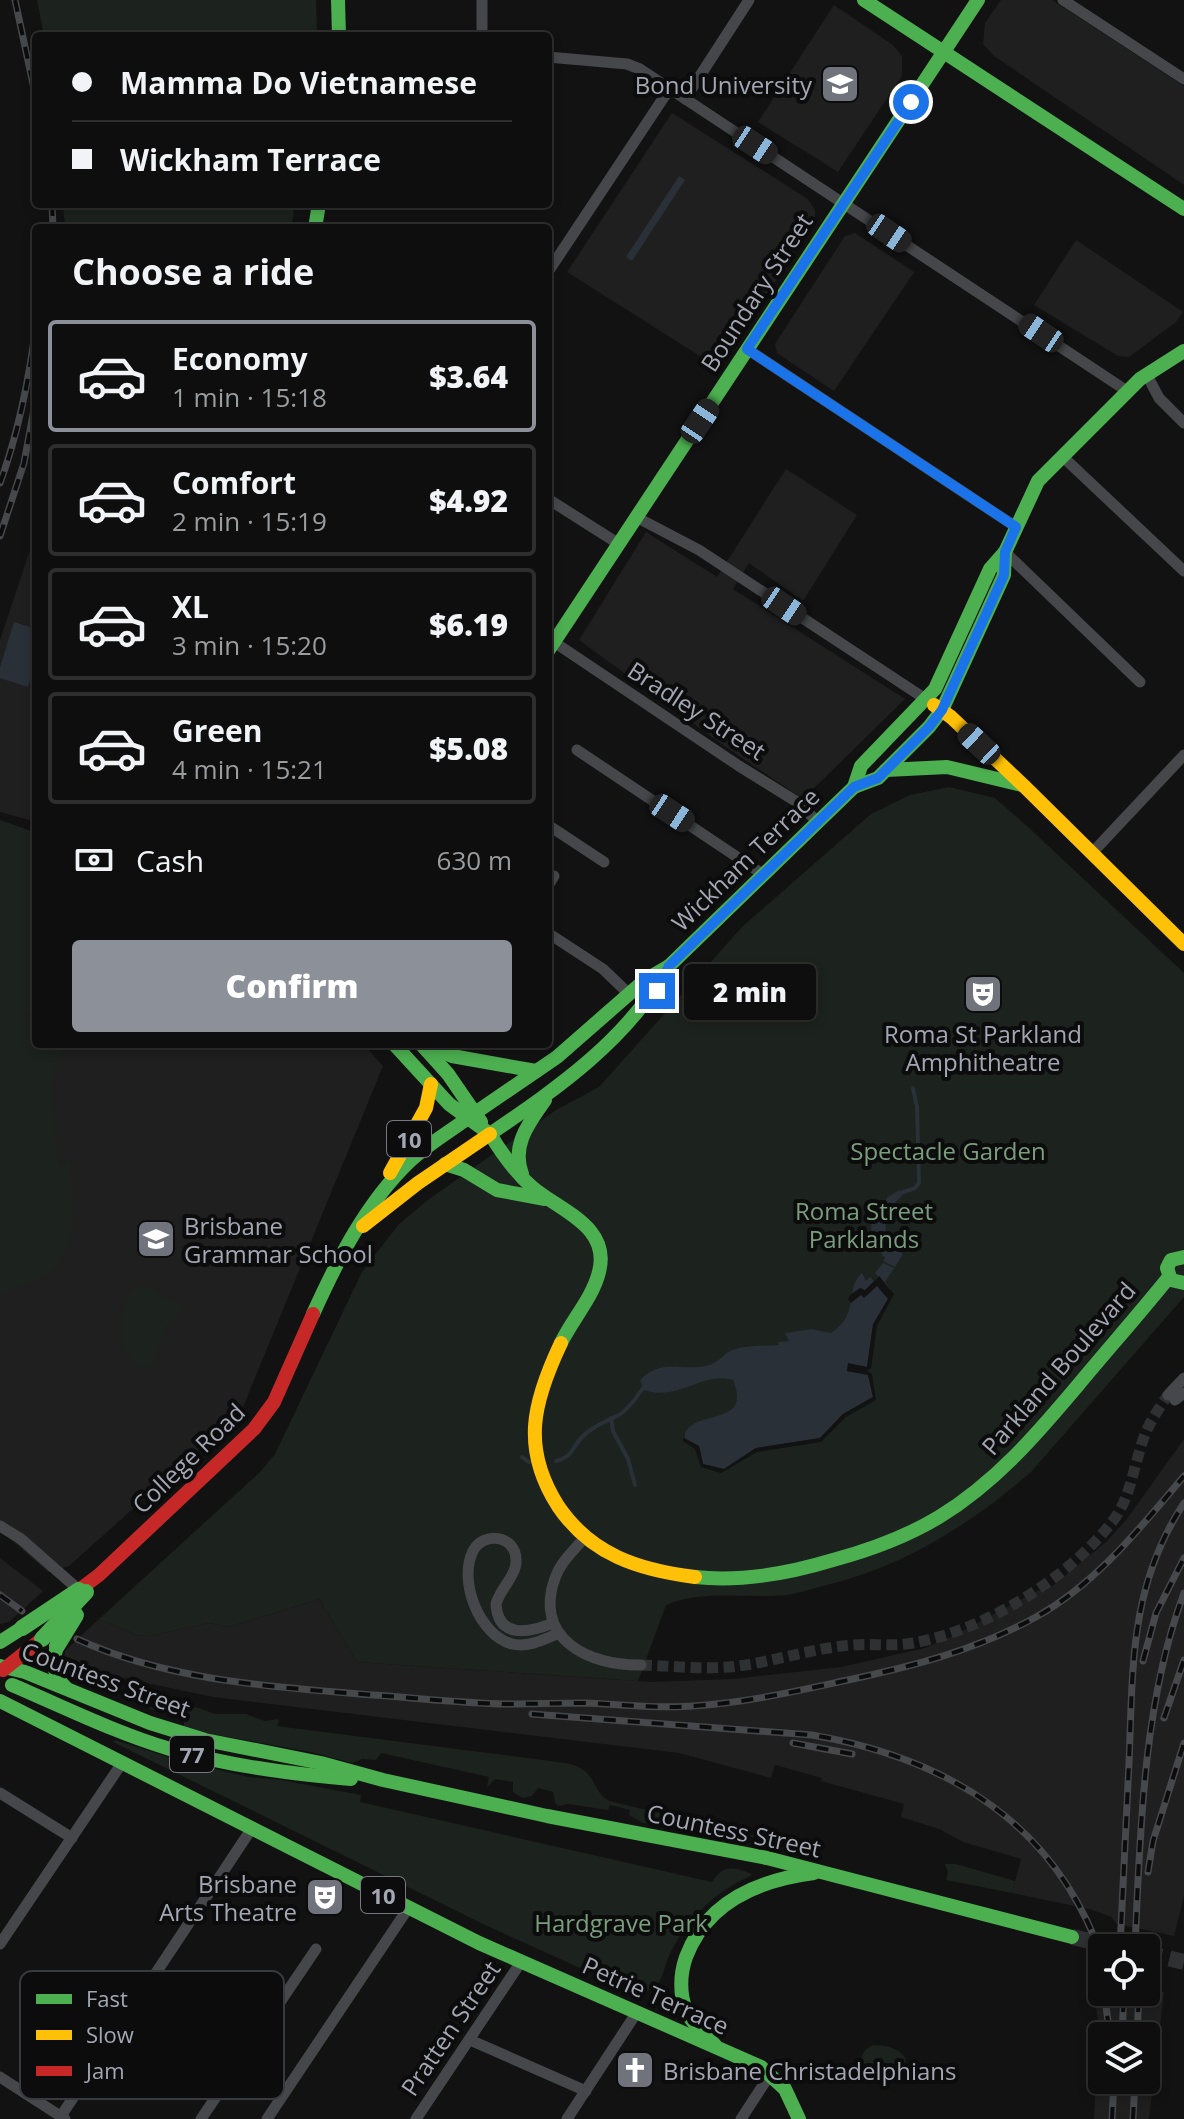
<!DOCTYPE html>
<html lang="en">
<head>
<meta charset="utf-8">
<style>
  :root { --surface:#0e0e0e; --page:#171717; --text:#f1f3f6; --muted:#9b9c9e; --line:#2e2e2e; --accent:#8c9099 }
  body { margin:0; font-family:"Open Sans",sans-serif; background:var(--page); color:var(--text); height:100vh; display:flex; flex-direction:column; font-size:30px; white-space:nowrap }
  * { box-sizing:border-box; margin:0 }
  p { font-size:26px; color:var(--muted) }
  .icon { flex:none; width:44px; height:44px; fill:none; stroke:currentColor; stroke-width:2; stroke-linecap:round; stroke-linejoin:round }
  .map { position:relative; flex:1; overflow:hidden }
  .side { position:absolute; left:32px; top:224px; width:520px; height:824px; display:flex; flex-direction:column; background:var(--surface); border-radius:8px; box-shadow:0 4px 12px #0003,0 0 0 2px var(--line) }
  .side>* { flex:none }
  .top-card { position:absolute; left:32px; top:32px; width:520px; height:176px; border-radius:8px; box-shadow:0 4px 12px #0003,0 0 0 2px var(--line); display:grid; align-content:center; height:176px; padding:0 40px; background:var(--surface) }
  .tools { position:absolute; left:1088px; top:1934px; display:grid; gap:16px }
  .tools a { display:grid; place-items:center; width:72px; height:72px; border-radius:8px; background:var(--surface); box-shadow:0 4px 12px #0003,0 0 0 2px var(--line); font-size:40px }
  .end { position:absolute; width:36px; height:36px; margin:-18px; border:10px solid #1a73e8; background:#fff; box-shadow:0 0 0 4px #fff }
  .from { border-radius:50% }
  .bubble { position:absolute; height:56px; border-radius:8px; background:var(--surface); box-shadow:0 4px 12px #0003,0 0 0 2px var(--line); font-size:26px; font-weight:800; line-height:56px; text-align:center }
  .car { position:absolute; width:24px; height:48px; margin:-24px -12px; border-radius:10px; box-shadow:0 0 6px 2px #0007; background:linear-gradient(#222 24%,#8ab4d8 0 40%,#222 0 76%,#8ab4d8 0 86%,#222 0) }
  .top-card b { display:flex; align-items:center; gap:28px; height:76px; font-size:30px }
  .top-card b+b { border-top:2px solid var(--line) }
  .top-card i { width:20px; height:20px; background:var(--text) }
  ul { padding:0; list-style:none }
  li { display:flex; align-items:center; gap:24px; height:112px; margin:0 16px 12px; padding:0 24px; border:4px solid var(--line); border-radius:8px }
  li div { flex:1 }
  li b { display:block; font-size:30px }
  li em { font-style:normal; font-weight:800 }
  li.active { border-color:var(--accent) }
  li>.icon { width:72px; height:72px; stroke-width:1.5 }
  h2 { padding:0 40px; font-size:36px; line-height:96px }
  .pay { display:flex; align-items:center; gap:20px; height:88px; padding:0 40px; font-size:30px }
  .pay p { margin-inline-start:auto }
  .action { display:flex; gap:16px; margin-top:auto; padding:16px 40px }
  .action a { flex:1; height:92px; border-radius:8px; background:var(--accent); color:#fff; font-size:32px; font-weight:800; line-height:92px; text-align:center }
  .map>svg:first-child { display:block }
  .built { fill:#1f1f20; fill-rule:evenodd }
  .green { fill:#1c221d }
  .water { fill:#293037 }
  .pier { fill:#121212 }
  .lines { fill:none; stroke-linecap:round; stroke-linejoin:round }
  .stream { stroke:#293037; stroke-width:4 }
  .street-tunnel { stroke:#2f3032; stroke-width:11; stroke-dasharray:11 5.5; stroke-linecap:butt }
  .primary-tunnel { stroke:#2f3032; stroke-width:16; stroke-dasharray:16 8; stroke-linecap:butt }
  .street { stroke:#46474a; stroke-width:11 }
  .fast { stroke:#4caf50; stroke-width:14 }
  .slow { stroke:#ffc107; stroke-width:14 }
  .jam { stroke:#c62828; stroke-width:14 }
  .rail-casing { stroke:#47484b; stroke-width:7 }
  .rail { stroke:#0c0c0d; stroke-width:4; stroke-dasharray:12; stroke-linecap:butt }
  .fast-bridge { stroke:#4caf50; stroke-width:16 }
  .route { stroke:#1a73e8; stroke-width:10 }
  .labels { text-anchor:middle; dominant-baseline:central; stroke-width:8; stroke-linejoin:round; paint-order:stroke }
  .shield { fill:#0c0c0d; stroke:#767881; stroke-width:2 }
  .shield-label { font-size:22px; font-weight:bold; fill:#a3a7b3 }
  .poi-label { font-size:24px; fill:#a3a7b3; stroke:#0c0c0d; text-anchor:end }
  .street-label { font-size:24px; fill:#a3a7b3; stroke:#0c0c0d }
  .park-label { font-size:24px; fill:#7a9d7d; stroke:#0c0c0d }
  .key { fill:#0c0c0d; stroke:#393a3f; stroke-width:2 }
  .key-label { font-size:22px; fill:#a3a7b3 }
</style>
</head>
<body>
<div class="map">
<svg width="1184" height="2119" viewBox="0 0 1184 2119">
  <rect width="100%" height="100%" fill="#121212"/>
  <!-- built -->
  <g class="built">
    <path d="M1001 0H1052L1184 86V185L994 56 983 44 985 23Z"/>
    <path d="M834 5 893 45 902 56V76L838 172 758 122Z"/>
    <path d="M672 113 808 199 815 210V221L719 368 567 272Z"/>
    <path d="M855 233 914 272 834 391 777 353 775 344 845 236Z"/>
    <path d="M1076 240 1183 312 1176 322 1129 357 1118 356 1034 305Z"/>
    <path d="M786 469 857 515 803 601 749 563 733 589 905 699 803 799 723 745 579 640 646 532 717 577Z"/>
    <path d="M36 532V822L0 812V640Z"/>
    <path d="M0 820 36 833V1044H363L383 1066 241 1412 69 1566 48 1572 0 1530Z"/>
    <path d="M1184 1439V1896L1174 1936 1117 1924 1111 1917 1093 1910 1012 1893 1021 1859 963 1842 939 1829 901 1817 904 1804 821 1781 822 1778 775 1765 771 1778 679 1753 213 1697 66 1666 64 1661 65 1651 99 1619 139 1636 153 1635 209 1623 229 1627 319 1599 357 1662 652 1682 733 1679 841 1667 925 1648 953 1636 1039 1590 1045 1592 1106 1542 1126 1520Z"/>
    <path d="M0 1558 43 1591 9 1622 0 1624Z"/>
    <path d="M1092 1976 1102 1978V1992H1146V1988L1164 1992 1149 2119H1094L1098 2020ZM1102 2036H1146V2080H1102Z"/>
  </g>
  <!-- green -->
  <g class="green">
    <path d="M37 0H316L317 36H44Z"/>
    <path d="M63 204H295L291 228H65Z"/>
    <path d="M949 787 995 798 1027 826 1184 973V1297L1031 1472C970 1525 903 1567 823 1586 811 1589 799 1593 787 1595 747 1599 703 1589 666 1605L638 1681 357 1662 319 1599 229 1627 209 1623 153 1635 139 1636 99 1619 260 1472 275 1454 362 1272 399 1224 429 1199 556 1110 599 1087 743 926 871 814 910 795Z"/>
    <path d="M0 820 36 833V1017L24 1010 22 1018 36 1028V1044L64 1046C41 1080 55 1127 59 1166L70 1164C73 1199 81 1250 45 1274 32 1283 15 1288 0 1294Z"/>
    <path d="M144 1284 162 1296 185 1306 167 1325 151 1365 146 1368C139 1366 134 1363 130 1357 116 1338 119 1291 144 1284Z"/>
    <path d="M135 1704 186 1714 188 1709 196 1707 215 1714H246L265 1721 279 1719 277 1726 566 1763C600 1771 588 1788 609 1801L718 1827 730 1824 741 1827 746 1834 816 1850 814 1857 766 1846 767 1840 747 1836 744 1847 737 1846 732 1839 723 1842 718 1836 710 1839 704 1833 695 1834V1825L675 1821 680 1826 676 1830 660 1824 643 1823 629 1815 630 1810 610 1805 608 1810 568 1804 558 1806 555 1802 553 1792 538 1788 532 1796 522 1798 513 1792V1782L495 1779 487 1787 489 1777 381 1753 376 1760 362 1759 352 1763 311 1752 184 1729V1720Z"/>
    <path d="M115 1740 184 1762 249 1777 281 1780 361 1795 360 1802 712 1882C723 1864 734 1867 752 1874L751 1876C712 1893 686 1920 668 1958 665 1966 663 1975 659 1982 652 1992 642 1993 631 1991L485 1925 113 1742Z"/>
    <path d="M945 1864H956L1015 1881 1012 1893 946 1880 948 1872Z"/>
    <path d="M873 2045C886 2045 900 2048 906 2059L904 2069C894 2077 880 2084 867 2080 859 2067 858 2051 873 2045Z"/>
  </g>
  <!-- water -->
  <g class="water">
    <path d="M679 176 685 180 632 261 626 257Z"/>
    <path d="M14 622 36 629V660L28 687 0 678V667Z"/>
    <path d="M899 1190 902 1196C882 1212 878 1241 903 1254L895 1267 883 1261 885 1258C874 1244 867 1232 874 1214L877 1215 888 1197Z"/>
    <path d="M883 1263 894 1268 885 1282 890 1288 888 1299 873 1325 867 1367 848 1364 847 1371 868 1375 873 1397 843 1414 820 1438 756 1448 724 1469 703 1464 699 1446 685 1438V1432C699 1409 752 1426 733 1380 702 1371 679 1402 644 1390L640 1380C662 1356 685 1374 712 1364 720 1361 725 1352 733 1350 747 1345 764 1346 778 1345L779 1342 789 1341 785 1333 812 1329 831 1333C861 1313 843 1291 862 1273L866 1281 870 1277 874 1281 878 1276 875 1273Z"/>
  </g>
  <!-- pier -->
  <path class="pier" d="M879 1276 894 1294 877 1326 871 1368 867 1371 872 1374 876 1400 846 1417 821 1442 757 1452 721 1473 701 1467 695 1449 683 1441V1438L699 1446 703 1464 724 1469 756 1448 820 1438 843 1414 873 1397 868 1375 847 1371 848 1363 867 1367 873 1324 888 1299 877 1286 864 1298 861 1295 851 1303 848 1299 850 1295 860 1288 865 1290Z"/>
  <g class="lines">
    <!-- stream -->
    <g class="stream">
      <path d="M913 1088 916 1103"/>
      <path d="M898 1194 915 1188 919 1183 917 1106"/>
      <path d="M611 1418 613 1431 628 1459 635 1485"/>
      <path d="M522 1457 529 1462"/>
      <path d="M556 1461C574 1456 571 1448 583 1436 593 1426 605 1422 617 1416 627 1411 637 1397 643 1388"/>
    </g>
    <!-- street-tunnel -->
    <path class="street-tunnel" d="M641 1665C673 1666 707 1670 738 1666 776 1661 814 1648 852 1645 873 1643 892 1647 913 1643 983 1631 1068 1579 1112 1522 1132 1497 1134 1461 1146 1432 1152 1418 1160 1407 1168 1395"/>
    <!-- primary-tunnel -->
    <g class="primary-tunnel">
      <path d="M1072 1937 1122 1948"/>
      <path d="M1146 1953 1184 1962"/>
    </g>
    <!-- street -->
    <g class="street">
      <path d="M482 0V36"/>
      <path d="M1063 0 1184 79"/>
      <path d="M548 57 627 64 640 69 1127 391"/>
      <path d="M685 99 749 0"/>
      <path d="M548 272 670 88"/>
      <path d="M747 349 1016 527"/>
      <path d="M1147 375 1159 398 1184 423"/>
      <path d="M1062 456 1184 571"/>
      <path d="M548 499 619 544"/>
      <path d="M636 517 699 550 927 700"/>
      <path d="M1005 552 1140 682"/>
      <path d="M548 638 739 766 797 802 818 822"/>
      <path d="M577 750 764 875"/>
      <path d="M548 825 604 862"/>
      <path d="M1092 853 1184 755"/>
      <path d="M548 886 554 876"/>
      <path d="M548 933 603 969 629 994"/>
      <path d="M1168 1395 1184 1378"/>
      <path d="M1175 1400 1184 1393"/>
      <path d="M0 1526 21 1539 79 1590"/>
      <path d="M584 1538C574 1551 561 1561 555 1578 533 1639 589 1666 641 1665"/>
      <path d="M553 1623C529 1633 498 1639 496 1604 500 1589 517 1575 516 1560 516 1535 483 1531 473 1551 458 1581 479 1635 512 1644 528 1648 545 1639 559 1633"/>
      <path d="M0 1793 72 1838"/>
      <path d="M0 1944 122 1763"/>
      <path d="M470 2040 586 2091"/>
      <path d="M0 2077 65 2119"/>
      <path d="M61 2116 252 1828"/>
      <path d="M201 2119 316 1949"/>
      <path d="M267 2119 409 1907"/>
      <path d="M416 2119 521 1962"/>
      <path d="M567 2119 637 2012"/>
      <path d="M741 2119 771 2073"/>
    </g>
    <!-- fast -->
    <g class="fast">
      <path d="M338 0 339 36"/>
      <path d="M864 0 1184 209"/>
      <path d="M315 228 319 204"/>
      <path d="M548 651 978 0"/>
      <path d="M886 770 947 767 1022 785"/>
      <path d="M854 787 861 766 935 689 990 569 1005 552 1038 481 1140 379 1184 351"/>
      <path d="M394 1044 449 1104 490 1134"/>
      <path d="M421 1044 448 1074 481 1122"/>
      <path d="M423 1044 452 1056 536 1071"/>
      <path d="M475 1113 557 1057 645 980 669 966 854 787 878 778 929 727 942 710 1004 575 1005 552"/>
      <path d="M445 1164 464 1170 497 1190 545 1199"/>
      <path d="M522 1174C511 1145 529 1123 545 1100"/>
      <path d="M1184 1257 1171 1260 1167 1268 1171 1280 1184 1283"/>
      <path d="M313 1314C338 1259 366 1203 410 1161 429 1143 454 1129 475 1113"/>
      <path d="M561 1343C572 1320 593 1297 599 1272 611 1226 560 1211 532 1187 515 1172 502 1154 490 1134 559 1087 627 1040 669 966"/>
      <path d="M695 1577C740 1582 790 1573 833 1560 870 1550 906 1537 939 1517 996 1482 1037 1434 1079 1384 1109 1348 1140 1313 1169 1277"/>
      <path d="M0 1642 22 1628"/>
      <path d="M57 1646C52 1663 53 1676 66 1688"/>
      <path d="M0 1666 25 1672 150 1723 205 1740 321 1763 383 1780 547 1816 767 1858 1072 1937"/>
      <path d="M12 1685C64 1707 116 1733 170 1749 229 1766 290 1774 351 1779"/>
      <path d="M0 1701 479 1943 761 2067 785 2089 799 2119"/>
      <path d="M715 2045C705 2035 693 2025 687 2012 679 1995 680 1974 686 1957 707 1901 759 1880 814 1873"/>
    </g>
    <!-- slow -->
    <g class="slow">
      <path d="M934 705 951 717 1023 785 1184 944"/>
      <path d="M390 1173 426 1108 431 1084"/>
      <path d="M363 1226 418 1183 490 1134"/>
      <path d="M561 1343C533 1402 521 1448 558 1506 591 1555 639 1570 695 1577"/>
    </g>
    <!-- jam -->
    <g class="jam">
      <path d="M79 1590 99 1575 254 1429 274 1402 313 1314"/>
      <path d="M3 1670 42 1639"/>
    </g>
    <!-- rail casing -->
    <g class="rail-casing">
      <g id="rail">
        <path d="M15 0 36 98"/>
        <path d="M52 204 53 228"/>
        <path d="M0 483C19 431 29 380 36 325"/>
        <path d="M0 536 24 463 34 409"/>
        <path d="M0 1595 22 1611"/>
        <path d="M77 1639C168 1681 274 1687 373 1695 417 1698 462 1703 506 1704 532 1704 558 1703 584 1703 621 1704 656 1709 693 1706 745 1703 797 1691 848 1680 914 1666 976 1650 1036 1617 1096 1584 1141 1527 1184 1476"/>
        <path d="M1143 1661 1156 1613 1184 1558"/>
        <path d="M532 1714 812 1735C946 1758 1056 1823 1102 1958"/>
        <path d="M1164 1718 1184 1660"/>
        <path d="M793 1743 852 1754"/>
        <path d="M1148 1872 1153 1841 1184 1743"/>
        <path d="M1120 1948C1123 1886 1126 1825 1129 1763 1133 1667 1129 1587 1184 1503"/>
        <path d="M1135 1948C1140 1833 1143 1702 1184 1593"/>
        <path d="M1092 1949 1102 1984"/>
        <path d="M1104 1992 1110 2036"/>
        <path d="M1122 2036 1124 1992"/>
        <path d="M1137 2036 1139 1992"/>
        <path d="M1112 2119 1114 2080"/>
        <path d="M1133 2119 1135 2080"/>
      </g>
    </g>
    <!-- rail -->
    <use href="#rail" class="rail"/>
    <!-- fast-bridge -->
    <g class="fast-bridge">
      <path d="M22 1628 79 1590"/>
      <path d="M42 1639 86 1592"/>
      <path d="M57 1646 76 1615"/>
    </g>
  </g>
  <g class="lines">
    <!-- route -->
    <path class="route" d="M657 991 669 966 854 787 878 778 929 727 942 710 1004 575 1005 552 1016 527 747 349 911 102"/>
  </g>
  <!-- icons -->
  <defs>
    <g id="university-square" transform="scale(2)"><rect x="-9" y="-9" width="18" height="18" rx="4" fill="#70737b" stroke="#0c0c0d"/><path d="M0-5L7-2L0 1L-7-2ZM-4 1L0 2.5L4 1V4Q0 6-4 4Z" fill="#fff"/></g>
    <g id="theatre-square" transform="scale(2)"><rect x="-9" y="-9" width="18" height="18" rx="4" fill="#70737b" stroke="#0c0c0d"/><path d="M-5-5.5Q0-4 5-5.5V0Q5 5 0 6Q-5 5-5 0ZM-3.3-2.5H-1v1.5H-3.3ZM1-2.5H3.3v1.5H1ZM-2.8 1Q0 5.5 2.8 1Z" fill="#fff"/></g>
    <g id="school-square" transform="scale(2)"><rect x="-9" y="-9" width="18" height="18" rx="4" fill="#70737b" stroke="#0c0c0d"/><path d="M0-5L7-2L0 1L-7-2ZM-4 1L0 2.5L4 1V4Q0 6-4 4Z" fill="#fff"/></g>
    <g id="church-square" transform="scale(2)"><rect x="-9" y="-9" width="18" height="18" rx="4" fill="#70737b" stroke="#0c0c0d"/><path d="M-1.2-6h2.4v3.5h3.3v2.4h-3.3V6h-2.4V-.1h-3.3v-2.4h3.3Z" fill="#fff"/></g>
  </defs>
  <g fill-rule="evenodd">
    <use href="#university-square" x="840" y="84"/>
    <use href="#theatre-square" x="983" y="994"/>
    <use href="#school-square" x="156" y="1239"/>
    <use href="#theatre-square" x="325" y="1897"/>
    <use href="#church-square" x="635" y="2070"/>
  </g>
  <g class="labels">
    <!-- shield labels -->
    <g class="shield">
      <rect x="387" y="1121" width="44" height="36" rx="6"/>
      <rect x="170" y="1736" width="44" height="36" rx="6"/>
      <rect x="361" y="1877" width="44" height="36" rx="6"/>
    </g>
    <g class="shield-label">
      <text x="409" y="1139">10</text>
      <text x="192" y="1754">77</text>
      <text x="383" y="1895">10</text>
    </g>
    <!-- poi labels -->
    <g class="poi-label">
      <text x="812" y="84">Bond University</text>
      <text x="983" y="1033" text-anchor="middle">Roma St Parkland<tspan x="983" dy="28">Amphitheatre</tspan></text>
      <text x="184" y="1225" text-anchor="start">Brisbane<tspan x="184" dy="28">Grammar School</tspan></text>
      <text x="297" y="1883">Brisbane<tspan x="297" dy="28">Arts Theatre</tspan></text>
      <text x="663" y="2070" text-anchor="start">Brisbane Christadelphians</text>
    </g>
    <!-- street labels -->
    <g class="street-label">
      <text transform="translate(756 292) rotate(-57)">Boundary Street</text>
      <text transform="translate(697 710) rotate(33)">Bradley Street</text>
      <text transform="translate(745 859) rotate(-44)">Wickham Terrace</text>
      <text transform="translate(1058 1368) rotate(-49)">Parkland Boulevard</text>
      <text transform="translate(188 1458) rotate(-44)">College Road</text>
      <text transform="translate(106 1679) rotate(20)">Countess Street</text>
      <text transform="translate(734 1830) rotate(12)">Countess Street</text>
      <text transform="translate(656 1995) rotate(24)">Petrie Terrace</text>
      <text transform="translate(450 2028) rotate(-56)">Pratten Street</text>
    </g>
    <!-- park labels -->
    <g class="park-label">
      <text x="948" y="1150">Spectacle Garden</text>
      <text x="864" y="1210">Roma Street<tspan x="864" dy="28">Parklands</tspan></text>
      <text x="621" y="1922">Hardgrave Park</text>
    </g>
  </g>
  <!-- legend -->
  <rect x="20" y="1971" width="264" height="128" rx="12" class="key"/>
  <rect x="36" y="1994" width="36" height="10" fill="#4caf50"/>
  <rect x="36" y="2030" width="36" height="10" fill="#ffc107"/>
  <rect x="36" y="2066" width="36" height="10" fill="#c62828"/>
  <g class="key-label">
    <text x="86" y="2007">Fast</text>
    <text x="86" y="2043">Slow</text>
    <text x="86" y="2079">Jam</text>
  </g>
</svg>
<div class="tools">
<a><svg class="icon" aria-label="locate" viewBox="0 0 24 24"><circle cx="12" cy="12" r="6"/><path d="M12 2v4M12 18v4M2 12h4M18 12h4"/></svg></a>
<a><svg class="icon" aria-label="layers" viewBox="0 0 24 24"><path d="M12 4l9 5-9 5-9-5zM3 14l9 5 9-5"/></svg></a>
</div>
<i class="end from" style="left:911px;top:102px"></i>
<i class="end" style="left:657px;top:991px"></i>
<div class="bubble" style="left:684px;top:964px;width:132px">2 min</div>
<i class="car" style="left:755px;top:145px;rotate:123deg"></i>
<i class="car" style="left:889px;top:233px;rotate:124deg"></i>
<i class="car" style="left:1041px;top:333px;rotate:304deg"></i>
<i class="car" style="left:700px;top:421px;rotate:34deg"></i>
<i class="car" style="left:784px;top:606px;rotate:124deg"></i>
<i class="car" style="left:979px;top:744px;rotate:313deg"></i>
<i class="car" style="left:672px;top:813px;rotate:123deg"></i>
<div class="top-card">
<b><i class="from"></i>Mamma Do Vietnamese</b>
<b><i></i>Wickham Terrace</b>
</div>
<section class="side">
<h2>Choose a ride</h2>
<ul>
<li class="active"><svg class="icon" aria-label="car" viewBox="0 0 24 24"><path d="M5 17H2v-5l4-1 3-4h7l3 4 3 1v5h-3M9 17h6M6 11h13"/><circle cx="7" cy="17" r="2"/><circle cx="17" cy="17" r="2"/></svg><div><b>Economy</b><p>1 min · 15:18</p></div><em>$3.64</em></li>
<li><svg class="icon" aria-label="car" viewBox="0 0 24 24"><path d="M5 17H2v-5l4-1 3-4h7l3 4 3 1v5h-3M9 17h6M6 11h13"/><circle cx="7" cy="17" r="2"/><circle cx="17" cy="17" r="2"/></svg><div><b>Comfort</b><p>2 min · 15:19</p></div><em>$4.92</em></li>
<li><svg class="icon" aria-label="car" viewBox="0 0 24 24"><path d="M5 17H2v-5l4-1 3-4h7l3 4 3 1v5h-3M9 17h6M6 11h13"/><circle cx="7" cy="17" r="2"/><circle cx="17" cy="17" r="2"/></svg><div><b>XL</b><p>3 min · 15:20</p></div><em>$6.19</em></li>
<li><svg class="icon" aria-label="car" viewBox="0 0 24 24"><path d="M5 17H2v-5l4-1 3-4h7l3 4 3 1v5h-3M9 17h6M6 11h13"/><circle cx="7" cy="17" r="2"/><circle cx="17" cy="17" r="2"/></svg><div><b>Green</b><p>4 min · 15:21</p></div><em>$5.08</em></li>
</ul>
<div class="pay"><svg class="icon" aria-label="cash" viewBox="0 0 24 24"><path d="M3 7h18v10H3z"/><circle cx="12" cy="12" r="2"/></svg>Cash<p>630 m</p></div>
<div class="action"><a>Confirm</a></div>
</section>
</div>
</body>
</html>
